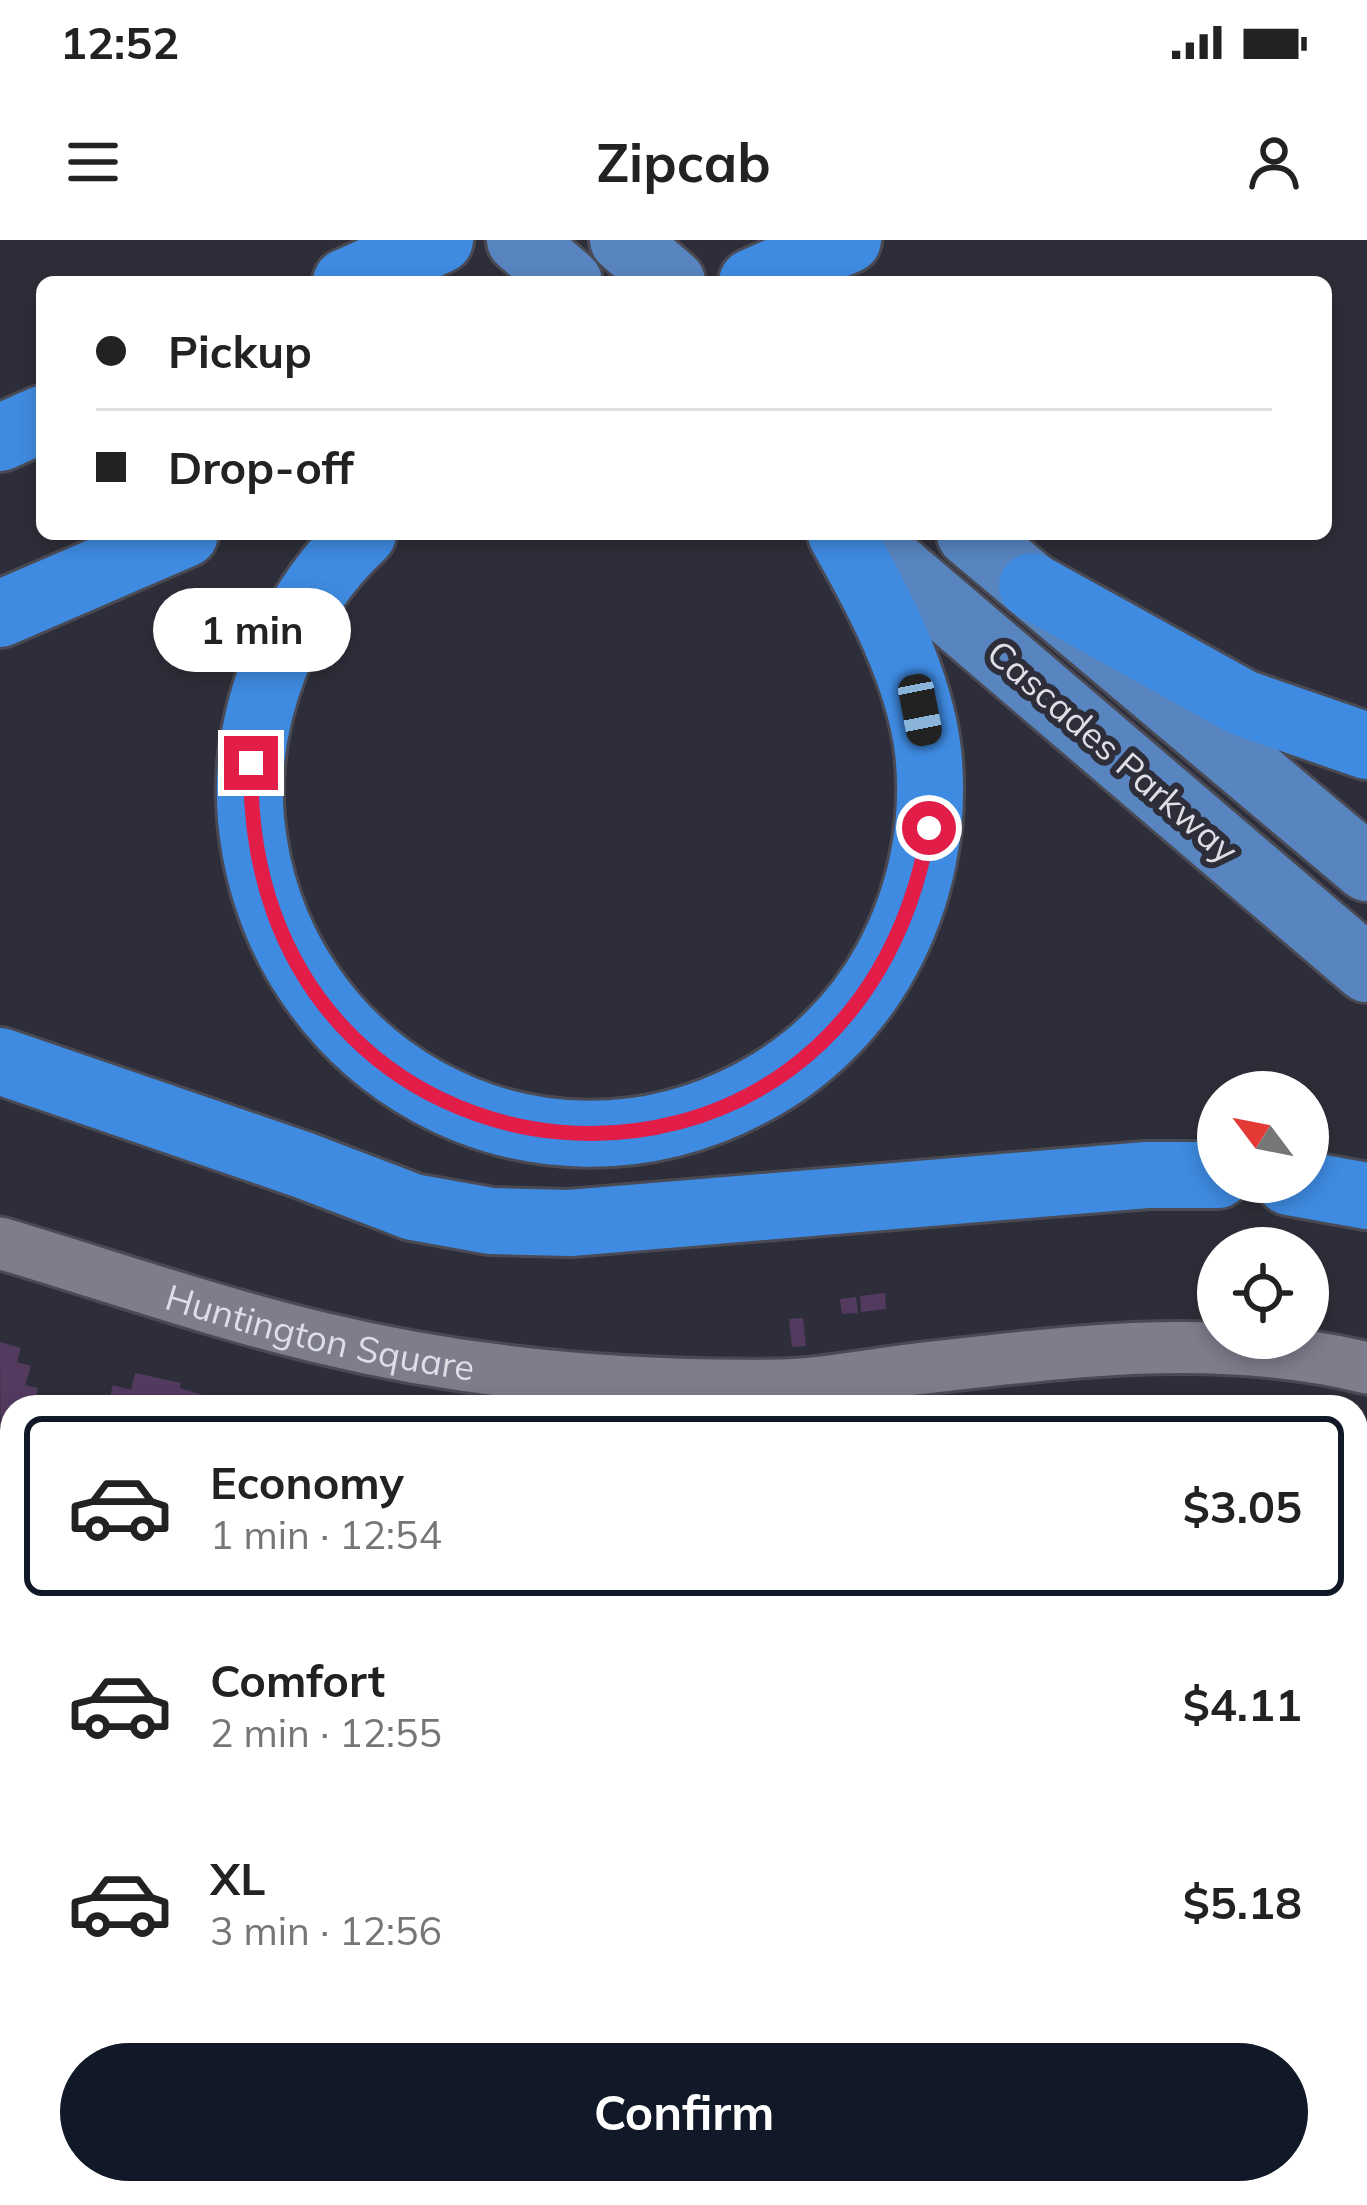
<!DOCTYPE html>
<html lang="en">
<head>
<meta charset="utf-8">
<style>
  :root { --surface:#fff; --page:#f6f6f6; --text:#222; --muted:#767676; --line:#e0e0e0; --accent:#111827 }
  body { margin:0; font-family:Mulish,sans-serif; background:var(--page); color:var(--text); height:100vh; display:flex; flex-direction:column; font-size:45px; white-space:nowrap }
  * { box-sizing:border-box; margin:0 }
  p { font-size:39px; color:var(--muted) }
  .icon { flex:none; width:66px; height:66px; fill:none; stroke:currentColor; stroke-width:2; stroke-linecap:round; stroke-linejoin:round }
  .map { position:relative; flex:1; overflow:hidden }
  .side { position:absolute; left:0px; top:1155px; width:1368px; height:810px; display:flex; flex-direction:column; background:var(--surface); border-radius:36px 36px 0 0; box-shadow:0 6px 18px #0003 }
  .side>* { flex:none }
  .banner { position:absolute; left:36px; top:36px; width:1296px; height:264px; border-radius:18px; box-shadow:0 6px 18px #0003; display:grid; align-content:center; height:264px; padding:0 60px; background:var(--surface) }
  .needle { width:78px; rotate:302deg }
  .controls { position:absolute; left:1197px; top:831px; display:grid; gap:24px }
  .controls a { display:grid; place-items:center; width:132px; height:132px; border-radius:50%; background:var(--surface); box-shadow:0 6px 18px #0003; font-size:60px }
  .end { position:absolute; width:54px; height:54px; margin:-27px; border:15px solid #e11d48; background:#fff; box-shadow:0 0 0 6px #fff }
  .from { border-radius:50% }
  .bubble { position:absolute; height:84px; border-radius:42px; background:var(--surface); box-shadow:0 6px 18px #0003; font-size:39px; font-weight:700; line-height:84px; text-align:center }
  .car { position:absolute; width:36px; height:72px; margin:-36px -18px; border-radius:15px; box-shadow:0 0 9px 3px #0007; background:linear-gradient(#222 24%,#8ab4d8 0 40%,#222 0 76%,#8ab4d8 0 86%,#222 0) }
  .banner b { display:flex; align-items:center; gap:42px; height:114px; font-size:45px }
  .banner b+b { border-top:3px solid var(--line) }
  .banner i { width:30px; height:30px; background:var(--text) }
  ul { padding:21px 0 0; list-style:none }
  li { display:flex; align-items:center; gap:36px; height:180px; margin:0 24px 18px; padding:0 36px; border:6px solid transparent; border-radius:18px }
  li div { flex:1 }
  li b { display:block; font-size:45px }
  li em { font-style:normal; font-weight:700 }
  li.current { border-color:var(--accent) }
  li>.icon { width:108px; height:108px; stroke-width:1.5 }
  .primary-button { display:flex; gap:24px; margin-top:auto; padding:24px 60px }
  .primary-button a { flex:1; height:138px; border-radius:72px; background:var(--accent); color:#fff; font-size:48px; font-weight:700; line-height:138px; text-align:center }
  .status { display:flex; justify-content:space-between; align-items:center; height:84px; padding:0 60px; background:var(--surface); direction:ltr }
  .status svg { height:33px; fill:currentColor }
  header { display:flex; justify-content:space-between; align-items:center; height:156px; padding:0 60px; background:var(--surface); font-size:54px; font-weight:700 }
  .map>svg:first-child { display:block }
  .built { fill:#373749 }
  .water { fill:#215d71; stroke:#598494; stroke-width:3 }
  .building { fill:#533b60 }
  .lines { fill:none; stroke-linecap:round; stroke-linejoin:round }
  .minor-casing { stroke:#4a4a54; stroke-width:57 }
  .major-casing { stroke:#4a4a54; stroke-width:72 }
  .highway-casing { stroke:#4a4a54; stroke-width:72 }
  .minor { stroke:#7d7d8c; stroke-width:51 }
  .major { stroke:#5885c0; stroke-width:66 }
  .highway { stroke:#3f8be2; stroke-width:66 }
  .route { stroke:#e11d48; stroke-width:15 }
  .labels { text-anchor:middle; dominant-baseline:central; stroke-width:12; stroke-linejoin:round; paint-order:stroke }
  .street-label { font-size:36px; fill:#dddee6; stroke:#2e2e3a }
</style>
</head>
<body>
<div class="status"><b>12:52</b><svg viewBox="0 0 49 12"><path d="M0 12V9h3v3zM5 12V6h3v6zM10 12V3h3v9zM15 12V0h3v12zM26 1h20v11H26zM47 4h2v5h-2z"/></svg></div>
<header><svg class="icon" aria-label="menu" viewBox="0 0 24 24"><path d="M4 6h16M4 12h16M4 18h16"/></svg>Zipcab<svg class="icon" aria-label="person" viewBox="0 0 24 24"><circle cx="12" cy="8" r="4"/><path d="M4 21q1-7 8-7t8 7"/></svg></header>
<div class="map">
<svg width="1367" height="1965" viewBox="0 0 1367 1965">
  <rect width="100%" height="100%" fill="#2e2e3a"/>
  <!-- built -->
  <path class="built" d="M0 1528 12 1532V1953H1173L1174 1965H0Z"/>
  <!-- water -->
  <path class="water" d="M528 1953H1022L1036 1965H520Z"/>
  <!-- building -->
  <g class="building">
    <path d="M885 1053 886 1069 861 1072 860 1056Z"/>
    <path d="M856 1057 858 1073 842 1074 840 1059Z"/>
    <path d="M803 1078 806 1106 792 1107 789 1079Z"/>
    <path d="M0 1102 21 1108 17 1122 31 1126 25 1145 38 1148 33 1167H12V1215L1 1259Z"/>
    <path d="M135 1133 181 1143 180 1148 213 1158 214 1155 246 1163 245 1167H107L113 1145 131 1150Z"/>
    <path d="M1362 1210 1367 1211 1366 1322 1356 1320V1212Z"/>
    <path d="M1367 1589V1689L1359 1694 1362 1699 1356 1703V1595Z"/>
    <path d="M0 1901 12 1905V1953H112L109 1965H0Z"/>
    <path d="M270 1953H293L300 1965H248Z"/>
  </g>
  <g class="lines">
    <!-- minor casing -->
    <g class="minor-casing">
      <g id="minor">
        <path id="s1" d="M0 1003C107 1035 213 1072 322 1098 470 1134 628 1147 781 1145 826 1144 872 1134 916 1129 1067 1112 1217 1091 1367 1128"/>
        <path d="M0 1528 12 1532"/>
        <path d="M1356 1790 1367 1781"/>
        <path d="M1356 1941 1367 1944"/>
      </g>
    </g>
    <!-- major casing -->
    <g class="major-casing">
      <g id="major">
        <path d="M520 0 569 42"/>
        <path d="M623 0 672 42"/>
        <path d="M858 294 1367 729"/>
        <path d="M970 294 1367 628"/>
      </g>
    </g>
    <!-- highway casing -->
    <g class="highway-casing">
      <g id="highway">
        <path d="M346 42 440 0"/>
        <path d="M752 42 848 0"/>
        <path d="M0 198 42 179"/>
        <path d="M363 294C287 364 242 476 251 579 274 825 533 970 753 852 808 823 856 776 886 721 921 657 936 584 928 511 919 436 878 359 841 294"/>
        <path d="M1032 346 1243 463 1367 506"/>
        <path d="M0 374 185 294"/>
        <path d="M0 821 303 925 413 967 491 981 570 983 1147 935H1218"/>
        <path d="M1289 942 1367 956"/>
      </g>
    </g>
    <!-- minor -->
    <use href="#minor" class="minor"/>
    <!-- major -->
    <use href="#major" class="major"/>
    <!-- highway -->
    <use href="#highway" class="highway"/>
  </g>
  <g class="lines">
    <!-- route -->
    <path class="route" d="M251 523C241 974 853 1034 929 588"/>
  </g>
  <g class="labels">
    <!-- street labels -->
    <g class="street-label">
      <text transform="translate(1113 511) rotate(41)">Cascades Parkway</text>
      <text stroke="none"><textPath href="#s1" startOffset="333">Huntington Square</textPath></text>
    </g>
  </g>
</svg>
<div class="controls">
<a><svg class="needle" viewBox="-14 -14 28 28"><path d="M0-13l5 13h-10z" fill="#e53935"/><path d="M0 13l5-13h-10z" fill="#767676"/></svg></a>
<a><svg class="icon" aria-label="locate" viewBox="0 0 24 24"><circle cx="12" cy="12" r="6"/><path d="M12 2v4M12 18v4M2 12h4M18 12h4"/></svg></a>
</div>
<i class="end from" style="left:929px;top:588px"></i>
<i class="end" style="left:251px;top:523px"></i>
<div class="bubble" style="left:153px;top:348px;width:198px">1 min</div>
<i class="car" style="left:920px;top:470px;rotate:169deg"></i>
<div class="banner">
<b><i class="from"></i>Pickup</b>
<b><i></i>Drop-off</b>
</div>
<section class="side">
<ul>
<li class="current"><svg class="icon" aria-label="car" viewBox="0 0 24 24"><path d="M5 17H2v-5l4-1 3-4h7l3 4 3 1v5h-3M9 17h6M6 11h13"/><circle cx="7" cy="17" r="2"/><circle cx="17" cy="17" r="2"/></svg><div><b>Economy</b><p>1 min · 12:54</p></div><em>$3.05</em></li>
<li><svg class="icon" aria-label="car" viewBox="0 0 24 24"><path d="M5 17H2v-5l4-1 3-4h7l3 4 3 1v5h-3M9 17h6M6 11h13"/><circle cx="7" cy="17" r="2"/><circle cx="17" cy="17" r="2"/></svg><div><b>Comfort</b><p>2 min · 12:55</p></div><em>$4.11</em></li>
<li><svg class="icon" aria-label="car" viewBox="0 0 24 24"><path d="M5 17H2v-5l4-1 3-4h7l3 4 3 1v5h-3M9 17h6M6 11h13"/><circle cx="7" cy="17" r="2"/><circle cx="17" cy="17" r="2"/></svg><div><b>XL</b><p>3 min · 12:56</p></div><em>$5.18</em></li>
</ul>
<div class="primary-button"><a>Confirm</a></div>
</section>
</div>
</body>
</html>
